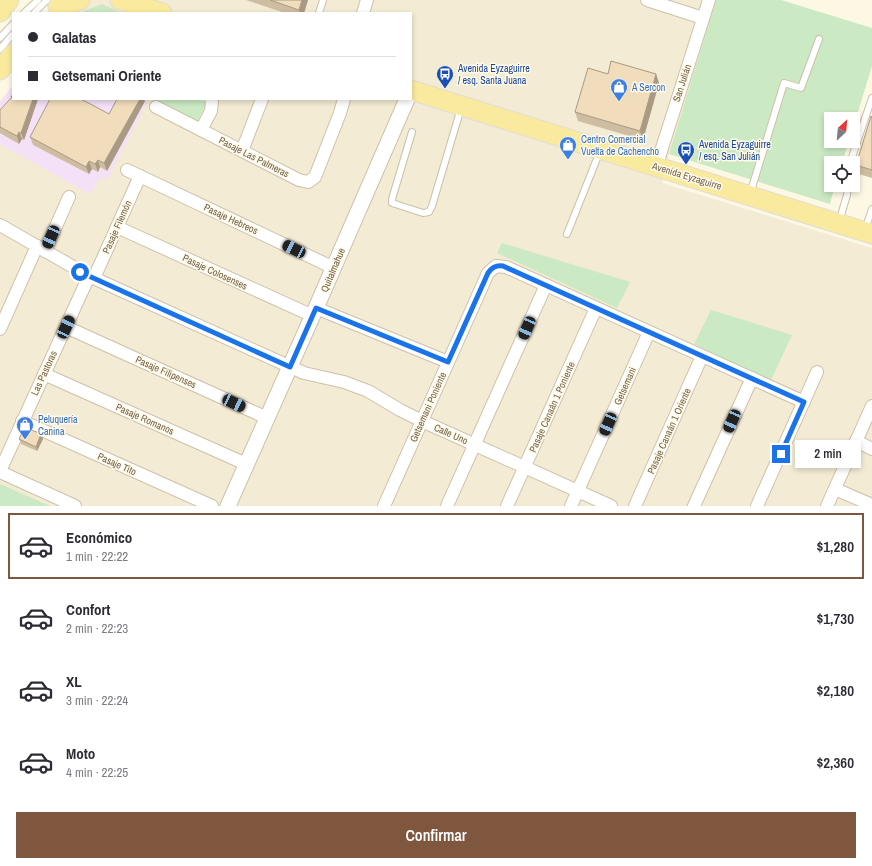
<!DOCTYPE html>
<html lang="es">
<head>
<meta charset="utf-8">
<style>
  :root { --surface:#fff; --page:#f2f2f3; --text:#2b2b33; --muted:#7c7c81; --line:#e1e1e2; --accent:#7e573e }
  body { margin:0; font-family:"Archivo Narrow",sans-serif; background:var(--page); color:var(--text); height:100vh; display:flex; flex-direction:column; font-size:15px; white-space:nowrap }
  * { box-sizing:border-box; margin:0 }
  p { font-size:13px; color:var(--muted) }
  .icon { flex:none; width:22px; height:22px; fill:none; stroke:currentColor; stroke-width:2; stroke-linecap:round; stroke-linejoin:round }
  .map { position:relative; height:506px; overflow:hidden }
  .sheet { display:flex; flex-direction:column; background:var(--surface); flex:1 }
  .sheet>* { flex:none }
  .banner { position:absolute; left:12px; top:12px; width:400px; height:88px; border-radius:0px; box-shadow:0 2px 6px #0003; display:grid; align-content:center; height:88px; padding:0 16px; background:var(--surface) }
  .needle { width:26px; rotate:26deg }
  .tools { position:absolute; left:824px; top:112px; display:grid; gap:8px }
  .tools a { display:grid; place-items:center; width:36px; height:36px; border-radius:0px; background:var(--surface); box-shadow:0 2px 6px #0003; font-size:20px }
  .end { position:absolute; width:18px; height:18px; margin:-9px; border:5px solid #1a73e8; background:#fff; box-shadow:0 0 0 2px #fff }
  .from { border-radius:50% }
  .bubble { position:absolute; height:28px; border-radius:0px; background:var(--surface); box-shadow:0 2px 6px #0003; font-size:13px; font-weight:600; line-height:28px; text-align:center }
  .car { position:absolute; width:12px; height:24px; margin:-12px -6px; border-radius:5px; box-shadow:0 0 3px 1px #0007; background:linear-gradient(#222 24%,#8ab4d8 0 40%,#222 0 76%,#8ab4d8 0 86%,#222 0) }
  .banner b { display:flex; align-items:center; gap:14px; height:38px; font-size:15px }
  .banner b+b { border-top:1px solid var(--line) }
  .banner i { width:10px; height:10px; background:var(--text) }
  ul { padding:7px 0 0; list-style:none }
  li { display:flex; align-items:center; gap:12px; height:66px; margin:0 8px 6px; padding:0 8px; border:2px solid transparent; border-radius:0px }
  li div { flex:1 }
  li b { display:block; font-size:15px }
  li em { font-style:normal; font-weight:600 }
  li.active { border-color:var(--accent) }
  li>.icon { width:36px; height:36px; stroke-width:1.5 }
  .primary-button { display:flex; gap:8px; margin-top:auto; padding:8px 16px }
  .primary-button a { flex:1; height:46px; border-radius:0px; background:var(--accent); color:#fff; font-size:16px; font-weight:600; line-height:46px; text-align:center }
  .map>svg:first-child { display:block }
  .residential { fill:#f3ebd3 }
  .education { fill:#f4e1f8 }
  .green { fill:#cbe9c3 }
  .lines { fill:none; stroke-linecap:round; stroke-linejoin:round }
  .service-casing { stroke:#cdc1ab; stroke-width:8 }
  .minor-casing { stroke:#cdc1ab; stroke-width:14 }
  .tertiary-casing { stroke:#cdc1ab; stroke-width:17 }
  .primary-casing { stroke:#e0dcd7; stroke-width:21 }
  .service { stroke:#fff; stroke-width:6 }
  .minor { stroke:#fff; stroke-width:12 }
  .tertiary { stroke:#fff; stroke-width:15 }
  .primary { stroke:#f9ea9e; stroke-width:19 }
  .wall { fill:#cfbda2 }
  .shaded-wall { fill:#a99a84 }
  .building { fill:#f1dcbc; stroke:#a99a84 }
  .route { stroke:#1a73e8; stroke-width:5 }
  .labels { text-anchor:middle; dominant-baseline:central; stroke-width:3; stroke-linejoin:round; paint-order:stroke }
  .transit-label { font-size:10px; fill:#164399; stroke:#fffbea; text-anchor:start }
  .street-label { font-size:10px; fill:#74624a; stroke:#fffbea }
  .shop-label { font-size:10px; fill:#366cbe; stroke:#fffbea; text-anchor:start }
</style>
</head>
<body>
<div class="map">
<svg width="872" height="506" viewBox="0 0 872 506">
  <rect width="100%" height="100%" fill="#fcf8e4"/>
  <!-- residential -->
  <path class="residential" d="M68 0H716L669 154 662 183 872 248V506H0V102L13 85V99H411V13H62Z"/>
  <!-- education -->
  <path class="education" d="M13 85V99H149L107 180 101 177 90 194 0 144V102Z"/>
  <!-- green -->
  <g class="green">
    <path d="M716 0H781L872 28V66L853 128V119H831V141H849L842 163H831V185H835L830 204 669 154Z"/>
    <path d="M102 4 122 13H79Z"/>
    <path d="M159 99H199L207 103 196 123 157 102Z"/>
    <path d="M502 243 630 282 617 308 497 253Z"/>
    <path d="M711 310 792 335 770 382 694 344Z"/>
    <path d="M0 484 50 506H0Z"/>
  </g>
  <g class="lines">
    <!-- service casing -->
    <g class="service-casing">
      <g id="service">
        <path d="M24 13 38 0"/>
        <path d="M34 13 47 0"/>
        <path d="M319 13 323 0"/>
        <path d="M0 38 13 24"/>
        <path d="M0 49 13 34"/>
        <path d="M412 132 392 199V203L423 213 429 212 432 206 461 108"/>
        <path d="M850 163 872 98"/>
        <path d="M750 194 784 83 801 88 819 39"/>
        <path d="M839 222 847 195 848 185"/>
        <path d="M865 230 872 209"/>
        <path d="M567 234 600 151"/>
      </g>
    </g>
    <!-- minor casing -->
    <g class="minor-casing">
      <g id="minor">
        <path d="M647 0 703 18"/>
        <path d="M363 13 367 0"/>
        <path d="M156 107 299 180 308 182 315 177 340 113 344 99"/>
        <path d="M201 130 211 111 212 100 211 99"/>
        <path d="M242 151 262 99"/>
        <path d="M656 167 709 0"/>
        <path d="M127 170 334 268"/>
        <path d="M0 225 89 276 304 373 344 382 368 391 400 410 422 421 611 506"/>
        <path d="M117 227 313 316"/>
        <path d="M45 251 69 197"/>
        <path d="M94 278 140 176"/>
        <path d="M316 308 448 362"/>
        <path d="M66 327 267 418"/>
        <path d="M0 329 37 246"/>
        <path d="M44 374 246 464"/>
        <path d="M22 421 212 506"/>
        <path d="M856 441 872 449"/>
        <path d="M0 471 89 276"/>
        <path d="M0 472 75 506"/>
        <path d="M835 489 872 505"/>
        <path d="M384 506 488 273 496 266 506 267 804 402"/>
        <path d="M447 506 546 285"/>
        <path d="M507 506 596 308"/>
        <path d="M571 506 649 332"/>
        <path d="M635 506 702 356"/>
        <path d="M694 506 752 378"/>
        <path d="M757 506 817 372"/>
        <path d="M827 506 872 406"/>
      </g>
    </g>
    <!-- tertiary casing -->
    <g class="tertiary-casing">
      <path id="tertiary" d="M228 506 316 308 407 99"/>
    </g>
    <!-- primary casing -->
    <g class="primary-casing">
      <g id="primary">
        <path d="M120 0 162 13"/>
        <path d="M58 7 80 0"/>
        <path d="M0 12 9 0"/>
        <path d="M0 70 13 54"/>
        <path d="M411 90 872 234"/>
      </g>
    </g>
    <!-- service -->
    <use href="#service" class="service"/>
    <!-- minor -->
    <use href="#minor" class="minor"/>
    <!-- tertiary -->
    <use href="#tertiary" class="tertiary"/>
    <!-- primary -->
    <use href="#primary" class="primary"/>
  </g>
  <!-- wall -->
  <g class="wall">
    <path d="M246 0H308L304 13H285Z"/>
    <path d="M608 74H656L659 83 643 140 578 121 575 112Z"/>
    <path d="M13 94V99H38L24 140 22 139 19 144 0 133V110L12 98 11 97Z"/>
    <path d="M145 101 107 171 100 167 98 172 92 169 89 174 33 145 30 137 109 114Z"/>
    <path d="M872 117V178L859 174 856 165Z"/>
    <path d="M19 439H43L37 451 21 444Z"/>
  </g>
  <!-- shaded-wall -->
  <g class="shaded-wall">
    <path d="M302 0H308L304 13H300L299 10Z"/>
    <path d="M656 74 659 83 643 140 640 131Z"/>
    <path d="M33 99H38L24 140 21 133Z"/>
    <path d="M140 99H144L145 101 107 171 104 163Z"/>
    <path d="M19 132 22 139 19 144 17 136Z"/>
    <path d="M98 160 100 167 98 172 95 164Z"/>
    <path d="M89 161 92 169 89 174 86 167Z"/>
    <path d="M41 434 43 439 37 451 36 447Z"/>
  </g>
  <!-- building -->
  <g class="building">
    <path d="M270 0H302L299 10Z"/>
    <path d="M611 61 656 74 640 131 575 112 588 68 608 74Z"/>
    <path d="M13 94V99H33L21 133 19 132 17 136 0 127V110L12 97H11Z"/>
    <path d="M50 99H81L109 114 117 99H140L104 163 98 160 95 164 89 161 86 167 30 137Z"/>
    <path d="M871 116 872 117V170L856 165Z"/>
    <path d="M25 427 41 434 36 447 19 439Z"/>
  </g>
  <g class="lines">
    <!-- route -->
    <path class="route" d="M80 272 290 367 316 308 448 362 488 273C492 267 496 265 503 266L804 402 781 454"/>
  </g>
  <!-- icons -->
  <defs>
    <g id="bus-pin" transform="scale(0.9)"><path d="M0 17L-7.5 6A9.5 9.5 0 1 1 7.5 6Z" fill="#1a4fb4" stroke="#fffbea"/><path d="M-5-6H5V4H4V6H2V4H-2V6H-4V4H-5ZM-3.5-4V0h7V-4ZM-3.5 1.2v1.5H-2V1.2ZM2 1.2v1.5H3.5V1.2Z" fill="#fff"/></g>
    <g id="shop-pin" transform="scale(0.9)"><path d="M0 17L-7.5 6A9.5 9.5 0 1 1 7.5 6Z" fill="#3f7fe0" stroke="#fffbea"/><path d="M-5-2.5h2.3a2.7 3.5 0 0 1 5.4 0H5L5.5 6h-11ZM-1.5-2.5h3a1.5 2.3 0 0 0-3 0Z" fill="#fff"/></g>
  </defs>
  <g fill-rule="evenodd">
    <use href="#bus-pin" x="445" y="74"/>
    <use href="#shop-pin" x="619" y="87"/>
    <use href="#shop-pin" x="568" y="145"/>
    <use href="#bus-pin" x="686" y="150"/>
    <use href="#shop-pin" x="25" y="425"/>
  </g>
  <g class="labels">
    <!-- transit labels -->
    <g class="transit-label">
      <text x="458" y="68">Avenida Eyzaguirre<tspan x="458" dy="12">/ esq. Santa Juana</tspan></text>
      <text x="699" y="144">Avenida Eyzaguirre<tspan x="699" dy="12">/ esq. San Julián</tspan></text>
    </g>
    <!-- street labels -->
    <g class="street-label">
      <text transform="translate(682 83) rotate(-72)">San Julián</text>
      <text transform="translate(254 157) rotate(27)">Pasaje Las Palmeras</text>
      <text transform="translate(687 176) rotate(17)">Avenida Eyzaguirre</text>
      <text transform="translate(231 219) rotate(25)">Pasaje Hebreos</text>
      <text transform="translate(117 227) rotate(-66)">Pasaje Filemón</text>
      <text transform="translate(333 270) rotate(-67)">Quitalmahue</text>
      <text transform="translate(215 272) rotate(25)">Pasaje Colosenses</text>
      <text transform="translate(166 372) rotate(24)">Pasaje Filipenses</text>
      <text transform="translate(44 373) rotate(-65)">Las Pastoras</text>
      <text transform="translate(625 386) rotate(-66)">Getsemani</text>
      <text transform="translate(428 407) rotate(-66)">Getsemani Poniente</text>
      <text transform="translate(552 407) rotate(-66)">Pasaje Canaán 1 Poniente</text>
      <text transform="translate(145 419) rotate(24)">Pasaje Romanos</text>
      <text transform="translate(669 431) rotate(-66)">Pasaje Canaán 1 Oriente</text>
      <text transform="translate(451 434) rotate(24)">Calle Uno</text>
      <text transform="translate(117 464) rotate(24)">Pasaje Tito</text>
    </g>
    <!-- shop labels -->
    <g class="shop-label">
      <text x="632" y="87">A Sercon</text>
      <text x="581" y="139">Centro Comercial<tspan x="581" dy="12">Vuelta de Cachencho</tspan></text>
      <text x="38" y="419">Peluquería<tspan x="38" dy="12">Canina</tspan></text>
    </g>
  </g>
</svg>
<div class="tools">
<a><svg class="needle" viewBox="-14 -14 28 28"><path d="M0-13l5 13h-10z" fill="#e53935"/><path d="M0 13l5-13h-10z" fill="#7c7c81"/></svg></a>
<a><svg class="icon" aria-label="locate" viewBox="0 0 24 24"><circle cx="12" cy="12" r="6"/><path d="M12 2v4M12 18v4M2 12h4M18 12h4"/></svg></a>
</div>
<i class="end from" style="left:80px;top:272px"></i>
<i class="end" style="left:781px;top:454px"></i>
<div class="bubble" style="left:795px;top:440px;width:66px">2 min</div>
<i class="car" style="left:51px;top:237px;rotate:204deg"></i>
<i class="car" style="left:294px;top:249px;rotate:296deg"></i>
<i class="car" style="left:66px;top:327px;rotate:25deg"></i>
<i class="car" style="left:527px;top:328px;rotate:204deg"></i>
<i class="car" style="left:234px;top:403px;rotate:115deg"></i>
<i class="car" style="left:732px;top:421px;rotate:204deg"></i>
<i class="car" style="left:608px;top:424px;rotate:204deg"></i>
<div class="banner">
<b><i class="from"></i>Galatas</b>
<b><i></i>Getsemani Oriente</b>
</div>
</div>
<section class="sheet">
<ul>
<li class="active"><svg class="icon" aria-label="car" viewBox="0 0 24 24"><path d="M5 17H2v-5l4-1 3-4h7l3 4 3 1v5h-3M9 17h6M6 11h13"/><circle cx="7" cy="17" r="2"/><circle cx="17" cy="17" r="2"/></svg><div><b>Económico</b><p>1 min · 22:22</p></div><em>$1,280</em></li>
<li><svg class="icon" aria-label="car" viewBox="0 0 24 24"><path d="M5 17H2v-5l4-1 3-4h7l3 4 3 1v5h-3M9 17h6M6 11h13"/><circle cx="7" cy="17" r="2"/><circle cx="17" cy="17" r="2"/></svg><div><b>Confort</b><p>2 min · 22:23</p></div><em>$1,730</em></li>
<li><svg class="icon" aria-label="car" viewBox="0 0 24 24"><path d="M5 17H2v-5l4-1 3-4h7l3 4 3 1v5h-3M9 17h6M6 11h13"/><circle cx="7" cy="17" r="2"/><circle cx="17" cy="17" r="2"/></svg><div><b>XL</b><p>3 min · 22:24</p></div><em>$2,180</em></li>
<li><svg class="icon" aria-label="car" viewBox="0 0 24 24"><path d="M5 17H2v-5l4-1 3-4h7l3 4 3 1v5h-3M9 17h6M6 11h13"/><circle cx="7" cy="17" r="2"/><circle cx="17" cy="17" r="2"/></svg><div><b>Moto</b><p>4 min · 22:25</p></div><em>$2,360</em></li>
</ul>
<div class="primary-button"><a>Confirmar</a></div>
</section>
</body>
</html>
